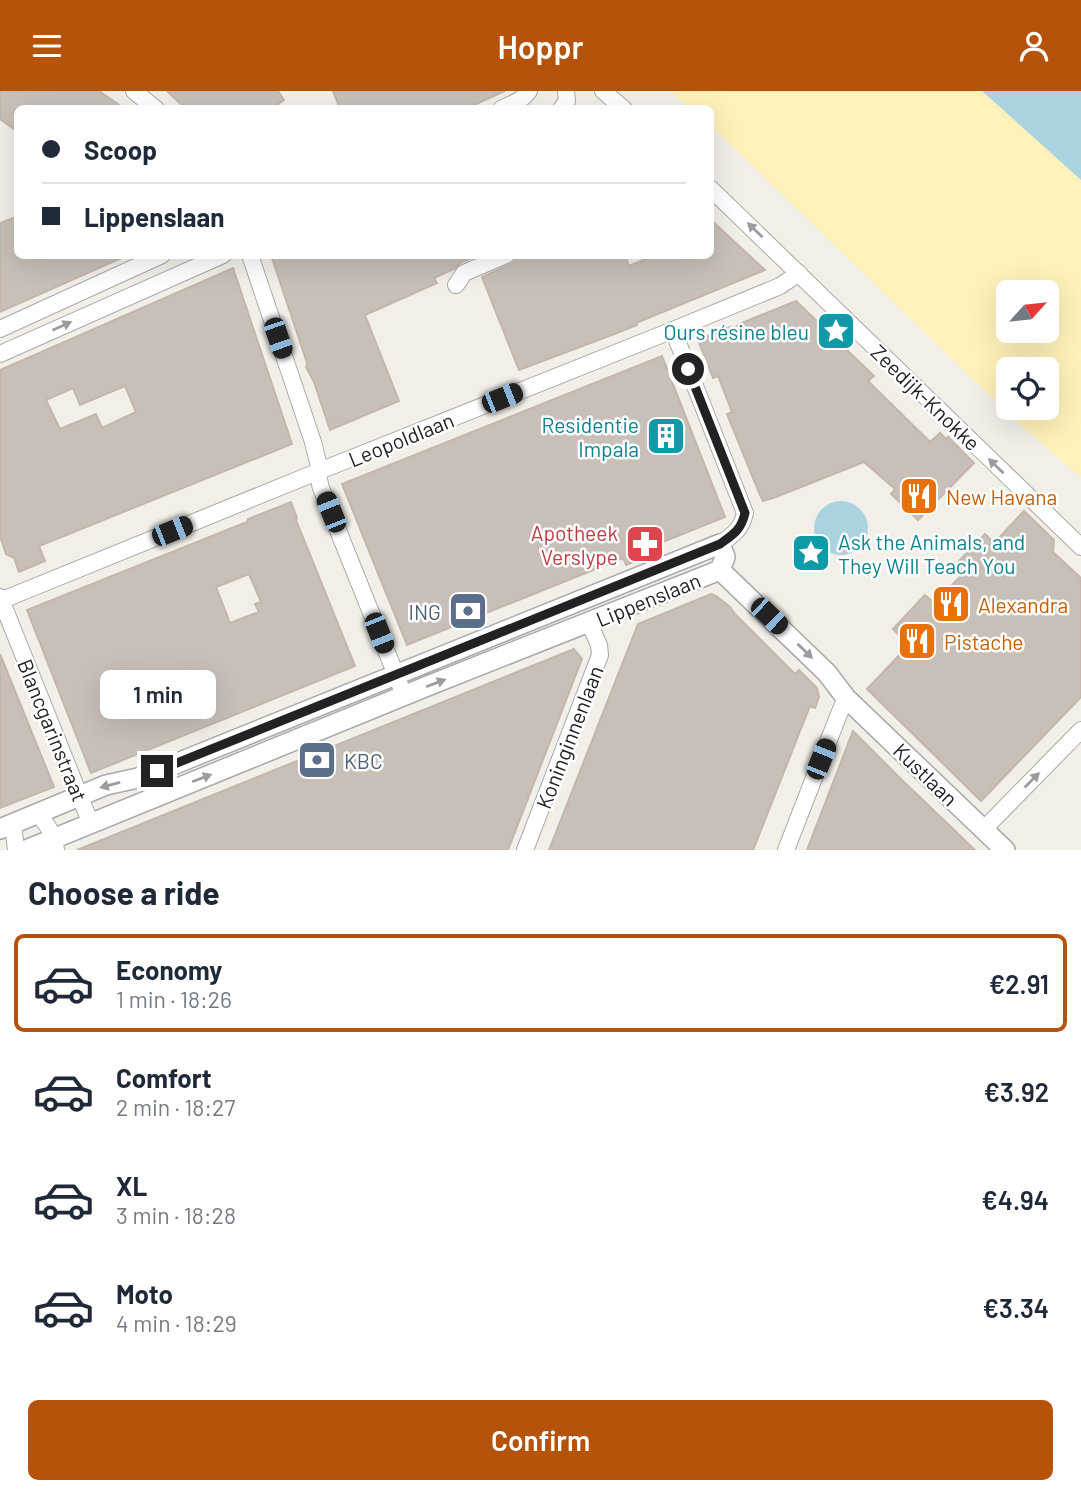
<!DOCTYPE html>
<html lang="en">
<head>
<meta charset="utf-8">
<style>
  :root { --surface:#fff; --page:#f6f6f7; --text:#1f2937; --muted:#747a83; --line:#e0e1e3; --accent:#b45309 }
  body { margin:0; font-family:Barlow,sans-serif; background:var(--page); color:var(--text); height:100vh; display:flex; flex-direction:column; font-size:26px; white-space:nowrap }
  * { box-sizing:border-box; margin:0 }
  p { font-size:23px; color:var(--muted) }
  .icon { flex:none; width:38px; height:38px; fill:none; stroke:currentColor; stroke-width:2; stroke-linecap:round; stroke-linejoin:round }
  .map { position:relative; height:759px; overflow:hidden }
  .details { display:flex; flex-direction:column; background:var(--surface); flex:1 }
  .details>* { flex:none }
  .hud { position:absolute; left:14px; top:14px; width:700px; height:154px; border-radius:10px; box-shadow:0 7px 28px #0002; display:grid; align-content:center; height:154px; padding:0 28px; background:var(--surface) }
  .needle { width:46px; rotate:63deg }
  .controls { position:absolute; left:996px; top:189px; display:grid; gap:14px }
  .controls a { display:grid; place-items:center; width:63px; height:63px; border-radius:10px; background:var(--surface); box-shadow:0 7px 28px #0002; font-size:35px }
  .end { position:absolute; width:32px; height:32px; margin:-16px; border:9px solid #222; background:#fff; box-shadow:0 0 0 4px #fff }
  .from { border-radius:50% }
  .bubble { position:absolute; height:49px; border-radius:10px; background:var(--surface); box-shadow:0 7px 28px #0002; font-size:23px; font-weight:600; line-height:49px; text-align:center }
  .car { position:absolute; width:21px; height:42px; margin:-21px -10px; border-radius:9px; box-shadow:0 0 5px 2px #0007; background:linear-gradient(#222 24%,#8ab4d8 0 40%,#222 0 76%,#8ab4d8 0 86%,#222 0) }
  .hud b { display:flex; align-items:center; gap:24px; height:66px; font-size:26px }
  .hud b+b { border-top:2px solid var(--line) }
  .hud i { width:18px; height:18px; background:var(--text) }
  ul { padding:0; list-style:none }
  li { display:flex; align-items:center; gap:21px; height:98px; margin:0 14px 10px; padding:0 14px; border:4px solid transparent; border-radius:10px }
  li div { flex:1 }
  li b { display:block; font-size:26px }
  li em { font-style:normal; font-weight:600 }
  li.selected { border-color:var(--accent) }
  li>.icon { width:63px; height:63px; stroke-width:1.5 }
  h2 { padding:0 28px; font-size:32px; line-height:84px }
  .primary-button { display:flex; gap:14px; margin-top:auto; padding:14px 28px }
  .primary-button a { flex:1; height:80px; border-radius:10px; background:var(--accent); color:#fff; font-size:28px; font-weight:600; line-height:80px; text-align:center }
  header { display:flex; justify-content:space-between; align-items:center; height:91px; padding:0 28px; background:var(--accent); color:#fff; font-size:32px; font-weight:600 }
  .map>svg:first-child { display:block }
  .sand { fill:#fff1ba; fill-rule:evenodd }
  .water { fill:#aad3df }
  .building { fill:#c7bfb8; stroke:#c4b6ab; stroke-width:2; fill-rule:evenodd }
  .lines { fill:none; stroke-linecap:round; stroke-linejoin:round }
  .minor-casing { stroke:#a9a9a9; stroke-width:18 }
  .tertiary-casing { stroke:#a9a9a9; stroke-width:22 }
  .minor { stroke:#fff; stroke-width:16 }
  .tertiary { stroke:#fff; stroke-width:19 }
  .oneway { fill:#9c9c9c }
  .route { stroke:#222; stroke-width:9 }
  .labels { text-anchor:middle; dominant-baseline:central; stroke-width:5; stroke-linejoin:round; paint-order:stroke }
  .culture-label { font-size:21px; fill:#0d838f; stroke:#fff; text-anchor:end }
  .street-label { font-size:21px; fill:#222; stroke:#fff }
  .food-label { font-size:21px; fill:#c56008; stroke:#fff; text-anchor:start }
  .health-label { font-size:21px; fill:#be3a42; stroke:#fff; text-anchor:end }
  .service-label { font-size:21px; fill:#4e5e75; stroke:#fff; text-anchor:end }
</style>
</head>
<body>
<header><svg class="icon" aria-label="menu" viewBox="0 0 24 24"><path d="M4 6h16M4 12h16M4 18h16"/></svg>Hoppr<svg class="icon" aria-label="person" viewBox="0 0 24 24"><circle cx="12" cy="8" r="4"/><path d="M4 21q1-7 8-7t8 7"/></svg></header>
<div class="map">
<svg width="1081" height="759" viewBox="0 0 1081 759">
  <rect width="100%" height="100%" fill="#f2efe9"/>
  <!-- sand -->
  <path class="sand" d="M669 0H982L1081 89V386L1020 334 729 52 711 36 710 18 690 17ZM1008 201H1046V240H1008ZM1008 278H1046V317H1008Z"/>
  <!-- water -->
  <g class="water">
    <path d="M982 0H1081V89Z"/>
    <circle cx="841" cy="437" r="27"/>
  </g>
  <!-- building -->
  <g class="building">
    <path d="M0 0H99L125 18H18V41L0 28Z"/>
    <path d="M167 0H278L284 9 271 18H186Z"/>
    <path d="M333 0H505L465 18H340Z"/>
    <path d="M18 125V164H128L0 221V132Z"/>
    <path d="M710 128 765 179 636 232 637 234 617 242 519 279 482 186 511 173 515 170 516 164H625L629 175 655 164H710Z"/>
    <path d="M271 164H478L460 172 454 178 434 187 437 192 365 224 399 310 330 339 314 291 306 276 307 272Z"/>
    <path d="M233 177 292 353 39 455 45 470 19 481 14 467 6 463 0 445V279ZM125 295 136 321 102 337 96 323 60 338 46 309 73 297 80 314Z"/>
    <path d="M796 210 874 285 868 290 930 351 940 342 946 348 948 346 974 372 918 429 891 403 895 398 864 371 776 406 763 410 760 404 727 323 732 321 718 285 713 287 698 249 730 236 733 239 739 233Z"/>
    <path d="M662 265 725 426 638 461 641 468 626 474 623 467 407 554 342 393Z"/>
    <path d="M291 411 297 427 296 429 355 575 91 682 27 519 247 431 248 428ZM249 483 261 511 255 513 259 521 230 532 216 496Z"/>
    <path d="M1024 420 1054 449 1053 461 1081 487V606L981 710 867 598 909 554 893 538 925 504 934 512 962 484 954 475 985 443 994 452Z"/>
    <path d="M711 503 716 505 730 516 735 523 795 583 799 579 817 597 819 606 815 617 810 615 753 759H549L638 533Z"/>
    <path d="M574 558 582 568 508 759H77Z"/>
    <path d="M0 563 54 696 0 717Z"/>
    <path d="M853 640 903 690 975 759H807Z"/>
  </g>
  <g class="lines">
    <!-- minor casing -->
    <g class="minor-casing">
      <g id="minor">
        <path d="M134 0 156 18"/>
        <path d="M603 0 624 18"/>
        <path d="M501 18C511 13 522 10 529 0"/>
        <path d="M561 18 567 10 566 0"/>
        <path d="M710 97 1081 456"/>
        <path d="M250 164 313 351 320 380"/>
        <path d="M456 194 464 182 506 164"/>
        <path d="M0 238 162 164"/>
        <path d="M673 239 745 422C741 439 734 443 720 453"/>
        <path d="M0 263 223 164"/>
        <path d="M317 381 321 397 404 604"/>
        <path d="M0 506 91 733"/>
        <path d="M0 510 317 381 673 239 780 195 799 182"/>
        <path d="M38 723C48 734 54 744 56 759"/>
        <path d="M13 733 16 759"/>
        <path d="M984 738 1081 639"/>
        <path d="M525 759 600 564 599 554 589 532"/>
        <path d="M786 759 839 623 846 607"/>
      </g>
    </g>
    <!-- tertiary casing -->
    <g class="tertiary-casing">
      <g id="tertiary">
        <path d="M720 479 827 582 846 607 1005 759"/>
        <path d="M0 738 106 694 138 687 175 673 720 453 725 466 720 479 430 594 26 759"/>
      </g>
    </g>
    <!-- minor -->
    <use href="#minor" class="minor"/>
    <!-- tertiary -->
    <use href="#tertiary" class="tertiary"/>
  </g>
  <!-- one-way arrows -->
  <defs><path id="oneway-solid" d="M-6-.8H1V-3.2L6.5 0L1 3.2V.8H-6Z" transform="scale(1.75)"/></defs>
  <g class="oneway">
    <use href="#oneway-solid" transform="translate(755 139) rotate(-136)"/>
    <use href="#oneway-solid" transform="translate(62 235) rotate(-24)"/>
    <use href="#oneway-solid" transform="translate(996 375) rotate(-136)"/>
    <use href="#oneway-solid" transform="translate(805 560) rotate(44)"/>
    <use href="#oneway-solid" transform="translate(436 592) rotate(-21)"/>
    <use href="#oneway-solid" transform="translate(202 687) rotate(-21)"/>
    <use href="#oneway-solid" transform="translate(1032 689) rotate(-45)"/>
    <use href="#oneway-solid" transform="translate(110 694) rotate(165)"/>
  </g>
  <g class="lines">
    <!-- route -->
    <path class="route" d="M157 680 720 453C734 443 741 439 745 422L688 278"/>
  </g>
  <!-- icons -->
  <defs>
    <g id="sight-square" transform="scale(2.0125)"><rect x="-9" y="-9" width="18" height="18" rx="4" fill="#0f9aa8" stroke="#fff"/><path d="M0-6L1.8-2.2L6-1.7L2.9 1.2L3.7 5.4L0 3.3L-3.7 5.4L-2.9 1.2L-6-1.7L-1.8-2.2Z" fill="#fff"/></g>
    <g id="building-square" transform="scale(2.0125)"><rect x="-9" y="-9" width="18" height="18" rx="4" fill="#0f9aa8" stroke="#fff"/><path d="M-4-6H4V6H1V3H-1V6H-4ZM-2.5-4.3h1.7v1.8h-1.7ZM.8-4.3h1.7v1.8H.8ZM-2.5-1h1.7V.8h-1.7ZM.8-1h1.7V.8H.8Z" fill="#fff"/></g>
    <g id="restaurant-square" transform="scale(2.0125)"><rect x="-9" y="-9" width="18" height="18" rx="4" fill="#e8710a" stroke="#fff"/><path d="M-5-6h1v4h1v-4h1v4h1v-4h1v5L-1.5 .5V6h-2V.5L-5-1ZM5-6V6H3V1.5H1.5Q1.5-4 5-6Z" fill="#fff"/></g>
    <g id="pharmacy-square" transform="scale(2.0125)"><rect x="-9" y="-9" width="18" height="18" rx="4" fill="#e0444e" stroke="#fff"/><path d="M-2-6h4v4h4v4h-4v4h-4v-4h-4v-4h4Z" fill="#fff"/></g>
    <g id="bank-square" transform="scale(2.0125)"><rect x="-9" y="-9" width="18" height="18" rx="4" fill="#5c6f8a" stroke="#fff"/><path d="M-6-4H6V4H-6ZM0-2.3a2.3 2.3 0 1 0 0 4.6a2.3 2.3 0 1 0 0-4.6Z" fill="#fff"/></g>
  </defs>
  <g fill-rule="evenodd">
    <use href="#sight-square" x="836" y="240"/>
    <use href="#building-square" x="666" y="345"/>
    <use href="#restaurant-square" x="919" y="405"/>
    <use href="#pharmacy-square" x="645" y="453"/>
    <use href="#sight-square" x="811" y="462"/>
    <use href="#restaurant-square" x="951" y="513"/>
    <use href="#bank-square" x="468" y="520"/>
    <use href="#restaurant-square" x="917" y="550"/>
    <use href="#bank-square" x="317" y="669"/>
  </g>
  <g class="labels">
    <!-- culture labels -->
    <g class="culture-label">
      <text x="809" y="240">Ours résine bleu</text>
      <text x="639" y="333">Residentie<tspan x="639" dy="24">Impala</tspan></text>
      <text x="838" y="450" text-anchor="start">Ask the Animals, and<tspan x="838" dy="24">They Will Teach You</tspan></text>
    </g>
    <!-- street labels -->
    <g class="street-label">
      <text transform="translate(926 306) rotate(44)">Zeedijk-Knokke</text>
      <text transform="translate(401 348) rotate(-22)">Leopoldlaan</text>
      <text transform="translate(648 508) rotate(-22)">Lippenslaan</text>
      <text transform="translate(53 639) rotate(68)">Blancgarinstraat</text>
      <text transform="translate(569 646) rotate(-69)">Koninginnenlaan</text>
      <text transform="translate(926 683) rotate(44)">Kustlaan</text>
    </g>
    <!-- food labels -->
    <g class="food-label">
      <text x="946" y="405">New Havana</text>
      <text x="978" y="513">Alexandra</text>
      <text x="944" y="550">Pistache</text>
    </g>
    <!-- health labels -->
    <g class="health-label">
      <text x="618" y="441">Apotheek<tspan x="618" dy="24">Verslype</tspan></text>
    </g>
    <!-- service labels -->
    <g class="service-label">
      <text x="441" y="520">ING</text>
      <text x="344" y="669" text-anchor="start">KBC</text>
    </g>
  </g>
</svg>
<div class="controls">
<a><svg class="needle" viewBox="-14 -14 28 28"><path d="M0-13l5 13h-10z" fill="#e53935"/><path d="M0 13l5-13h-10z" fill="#747a83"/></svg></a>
<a><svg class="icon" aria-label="locate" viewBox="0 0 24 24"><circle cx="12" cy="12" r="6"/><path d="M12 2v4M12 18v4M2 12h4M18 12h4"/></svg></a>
</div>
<i class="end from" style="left:688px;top:278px"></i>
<i class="end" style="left:157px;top:680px"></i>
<div class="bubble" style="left:100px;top:579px;width:116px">1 min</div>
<i class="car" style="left:278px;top:247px;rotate:161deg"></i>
<i class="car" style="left:502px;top:307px;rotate:68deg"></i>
<i class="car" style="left:331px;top:421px;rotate:338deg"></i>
<i class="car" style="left:172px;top:440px;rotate:68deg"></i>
<i class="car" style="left:769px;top:525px;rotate:134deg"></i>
<i class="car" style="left:379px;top:542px;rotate:158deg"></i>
<i class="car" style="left:821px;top:668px;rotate:22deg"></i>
<div class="hud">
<b><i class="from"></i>Scoop</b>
<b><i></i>Lippenslaan</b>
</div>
</div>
<section class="details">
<h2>Choose a ride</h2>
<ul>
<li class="selected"><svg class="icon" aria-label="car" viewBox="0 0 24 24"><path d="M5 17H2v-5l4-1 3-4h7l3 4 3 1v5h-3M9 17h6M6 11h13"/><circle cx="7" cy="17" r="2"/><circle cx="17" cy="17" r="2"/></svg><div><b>Economy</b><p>1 min · 18:26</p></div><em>€2.91</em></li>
<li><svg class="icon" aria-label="car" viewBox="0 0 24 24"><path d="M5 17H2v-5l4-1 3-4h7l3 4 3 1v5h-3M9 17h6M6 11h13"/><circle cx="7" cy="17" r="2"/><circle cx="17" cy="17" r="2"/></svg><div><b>Comfort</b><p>2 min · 18:27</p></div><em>€3.92</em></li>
<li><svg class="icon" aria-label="car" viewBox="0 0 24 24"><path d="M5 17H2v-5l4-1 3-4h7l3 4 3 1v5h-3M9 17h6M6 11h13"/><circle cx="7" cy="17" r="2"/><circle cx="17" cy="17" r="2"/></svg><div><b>XL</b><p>3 min · 18:28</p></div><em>€4.94</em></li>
<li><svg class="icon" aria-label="car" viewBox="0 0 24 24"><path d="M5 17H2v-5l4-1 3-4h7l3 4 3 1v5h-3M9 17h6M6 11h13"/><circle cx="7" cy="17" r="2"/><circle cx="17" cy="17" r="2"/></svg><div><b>Moto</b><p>4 min · 18:29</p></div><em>€3.34</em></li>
</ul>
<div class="primary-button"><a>Confirm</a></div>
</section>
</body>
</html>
